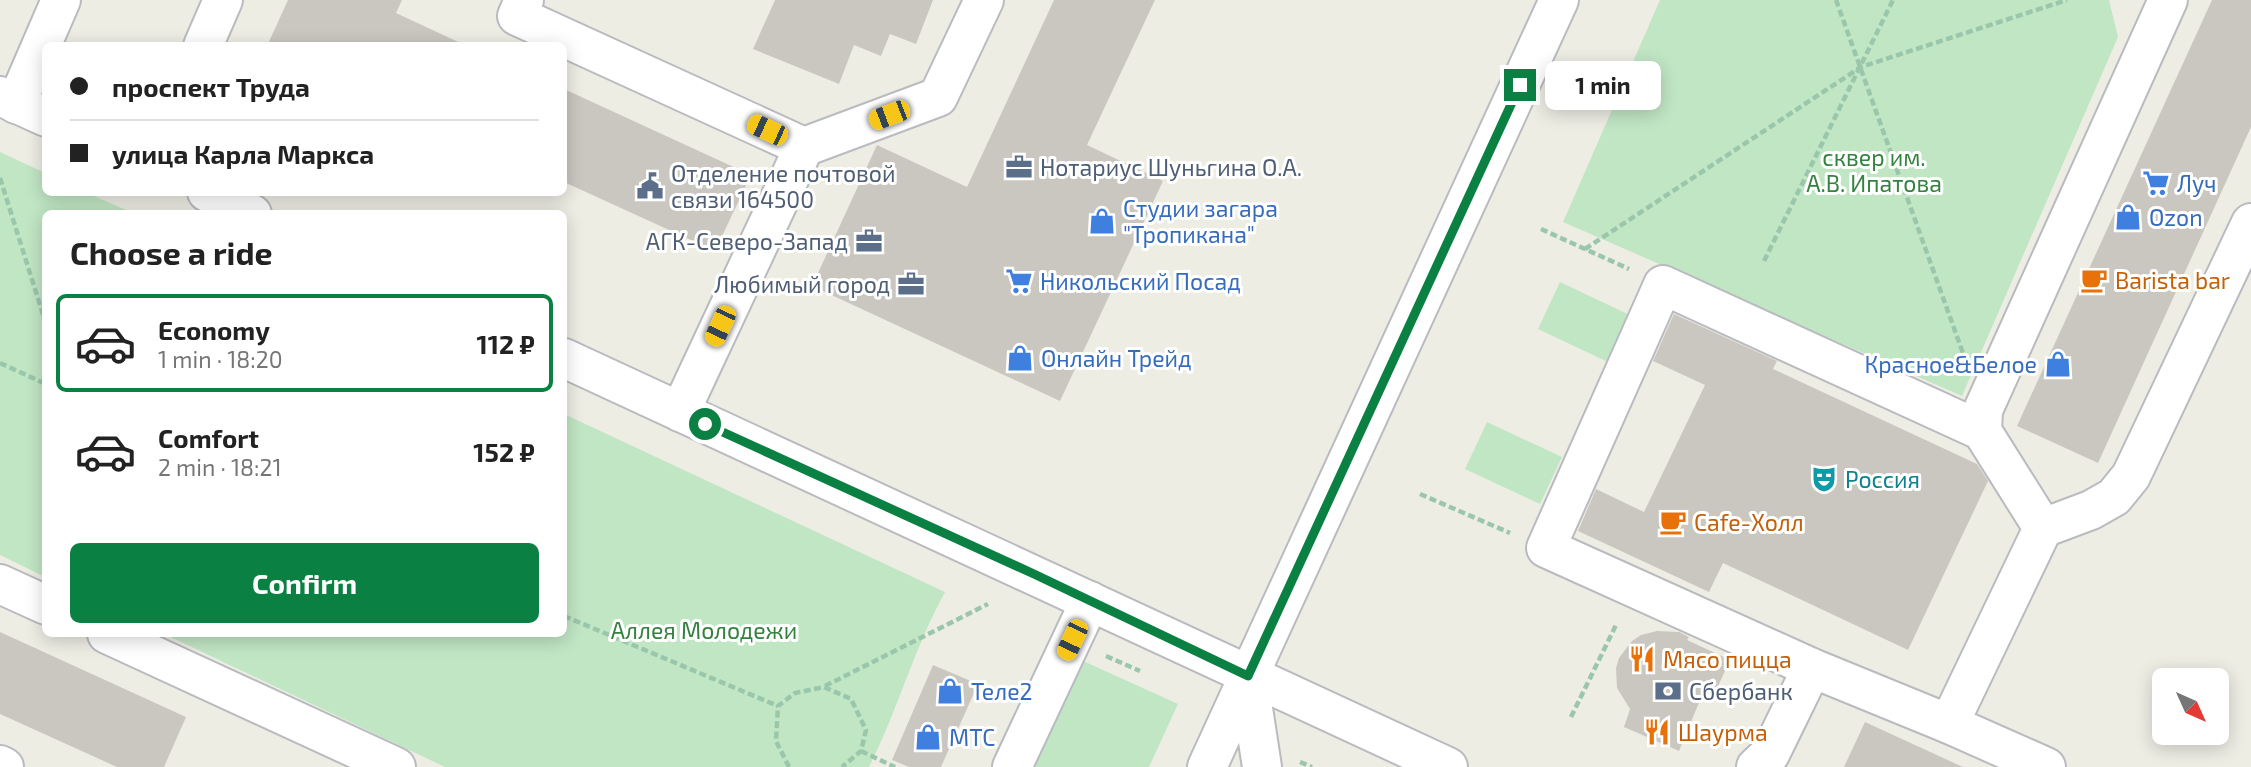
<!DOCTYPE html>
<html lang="en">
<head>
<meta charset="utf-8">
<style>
  :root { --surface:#fff; --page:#f6f6f6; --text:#222; --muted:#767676; --line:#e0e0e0; --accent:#0b8043 }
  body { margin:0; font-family:"Exo 2",sans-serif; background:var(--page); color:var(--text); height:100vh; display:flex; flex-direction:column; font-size:26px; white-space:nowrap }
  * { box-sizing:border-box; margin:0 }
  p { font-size:23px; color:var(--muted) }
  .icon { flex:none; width:38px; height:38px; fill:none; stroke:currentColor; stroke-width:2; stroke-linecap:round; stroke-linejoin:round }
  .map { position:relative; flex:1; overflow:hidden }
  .sheet { position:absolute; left:42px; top:210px; width:525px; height:427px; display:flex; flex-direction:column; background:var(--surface); border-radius:10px; box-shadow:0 4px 18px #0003 }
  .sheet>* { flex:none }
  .top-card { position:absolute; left:42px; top:42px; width:525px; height:154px; border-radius:10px; box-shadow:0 4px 18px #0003; display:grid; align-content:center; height:154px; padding:0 28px; background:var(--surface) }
  .needle { width:46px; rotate:135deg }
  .fabs { position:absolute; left:2152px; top:668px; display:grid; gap:14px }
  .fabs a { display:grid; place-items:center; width:77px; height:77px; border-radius:10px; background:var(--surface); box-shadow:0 4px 18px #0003; font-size:35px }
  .end { position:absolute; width:32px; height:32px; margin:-16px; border:9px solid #0b8043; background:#fff; box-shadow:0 0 0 4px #fff }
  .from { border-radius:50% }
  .bubble { position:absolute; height:49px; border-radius:10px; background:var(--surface); box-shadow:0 4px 18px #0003; font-size:23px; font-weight:700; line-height:49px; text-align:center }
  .car { position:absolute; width:21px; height:42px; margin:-21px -10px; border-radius:9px; box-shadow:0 0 5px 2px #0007; background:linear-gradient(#f5c518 24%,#345 0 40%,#f5c518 0 76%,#345 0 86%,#f5c518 0) }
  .top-card b { display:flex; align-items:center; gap:24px; height:66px; font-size:26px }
  .top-card b+b { border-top:2px solid var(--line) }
  .top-card i { width:18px; height:18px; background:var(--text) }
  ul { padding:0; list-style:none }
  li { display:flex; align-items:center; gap:21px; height:98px; margin:0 14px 10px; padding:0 14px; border:4px solid transparent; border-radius:10px }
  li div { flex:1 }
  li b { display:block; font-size:26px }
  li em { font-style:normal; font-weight:700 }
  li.on { border-color:var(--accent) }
  li>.icon { width:63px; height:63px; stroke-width:1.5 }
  h2 { padding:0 28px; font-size:32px; line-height:84px }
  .cta { display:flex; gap:14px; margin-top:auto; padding:14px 28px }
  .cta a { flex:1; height:80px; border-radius:10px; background:var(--accent); color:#fff; font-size:28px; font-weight:700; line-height:80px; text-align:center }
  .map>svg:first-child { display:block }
  .green { fill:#c1e6c4 }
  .building { fill:#cac7c1 }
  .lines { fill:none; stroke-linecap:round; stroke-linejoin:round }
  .minor-casing { stroke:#b9bbc0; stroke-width:42 }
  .path { stroke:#9ac6ab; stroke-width:4.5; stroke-dasharray:7 3.5; stroke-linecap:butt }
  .minor { stroke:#fff; stroke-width:38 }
  .route { stroke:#0b8043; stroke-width:9 }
  .labels { text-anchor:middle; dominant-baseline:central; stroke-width:6; stroke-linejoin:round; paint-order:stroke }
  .park-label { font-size:23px; fill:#358240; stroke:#fff }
  .service-label { font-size:23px; fill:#4e5e75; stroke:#fff; text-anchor:start }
  .shop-label { font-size:23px; fill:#366cbe; stroke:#fff; text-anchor:start }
  .food-label { font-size:23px; fill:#c56008; stroke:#fff; text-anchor:start }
  .culture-label { font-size:23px; fill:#0d838f; stroke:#fff; text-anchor:start }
</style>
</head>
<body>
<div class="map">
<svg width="2251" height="767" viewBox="0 0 2251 767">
  <rect width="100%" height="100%" fill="#eeede4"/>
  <!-- green -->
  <g class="green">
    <path d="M1660 0H2109L2118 37 1962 396 1563 222Z"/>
    <path d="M0 152 45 173 46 192 87 193 133 213 46 214 45 577 0 555Z"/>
    <path d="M1560 282 1634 317 1612 364 1538 329Z"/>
    <path d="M564 414 945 592C914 648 898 710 869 767H445L164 634H564Z"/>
    <path d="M1487 422 1562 457 1540 504 1465 469Z"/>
    <path d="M1081 660 1178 704 1149 767H1033Z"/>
  </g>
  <!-- building -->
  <g class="building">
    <path d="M288 0H402L396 13 467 46H267Z"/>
    <path d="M775 0H933L916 44 890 34 881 56 854 45 839 84 753 49Z"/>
    <path d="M1054 0H1155L1087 145 1163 181 1060 401 812 286 877 145 967 187Z"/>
    <path d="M2212 0H2251V127L2098 463 2017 426Z"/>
    <path d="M564 89 751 175 715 251 564 182Z"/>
    <path d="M1674 314 1777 361 1773 369 1977 464 1988 481 1908 650 1723 563 1709 592 1578 531 1596 489 1644 512 1705 385 1653 361Z"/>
    <path d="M1657 631 1679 632 1689 637 1687 640 1730 660 1713 697 1703 693 1679 751 1624 727 1630 709 1617 688 1616 668 1619 658 1632 641 1641 635Z"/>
    <path d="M0 632 186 717 164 767H117L0 714Z"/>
    <path d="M933 665 978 684 941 767H909L892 760Z"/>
    <path d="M1865 722 1963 767H1844Z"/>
  </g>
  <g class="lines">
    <!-- minor casing -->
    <g class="minor-casing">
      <g id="minor">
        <path d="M524 0 517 16 804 147"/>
        <path d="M203 46 223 0"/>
        <path d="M0 96 46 117"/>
        <path d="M16 104 61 0"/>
        <path d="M207 192 252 214"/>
        <path d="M564 358 1448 767"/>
        <path d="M680 412 804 147 938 97 984 0"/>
        <path d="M1982 431 1663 285 1546 548 1812 668 1949 724 2043 528 1982 431 1983 410 2168 0"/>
        <path d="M2043 528 2091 510 2114 497 2131 476 2251 223"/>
        <path d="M0 584 46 605"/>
        <path d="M107 634 396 767"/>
        <path d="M1248 676 1262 767"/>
        <path d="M1949 724 2046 767"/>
        <path d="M0 765 4 767"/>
        <path d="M1012 767 1090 601"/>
        <path d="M1207 767 1559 0"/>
        <path d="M1756 767 1770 754 1812 668"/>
      </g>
    </g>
    <!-- path -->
    <g class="path">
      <path d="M1836 0 1964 356"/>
      <path d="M0 178 46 324"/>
      <path d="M1541 229 1629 269"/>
      <path d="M1585 249 1861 67 2067 0"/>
      <path d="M1764 261 1893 0"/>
      <path d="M0 363 46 384"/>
      <path d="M1420 494 1510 533"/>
      <path d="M564 616 778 706"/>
      <path d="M1106 656 1140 671"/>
      <path d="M825 686 988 604"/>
      <path d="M1571 717 1617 623"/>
      <path d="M861 751 895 767"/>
      <path d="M1300 762 1312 767"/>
      <path d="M789 767 776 741 778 706 795 693 824 687 851 699 866 730 861 751 842 767"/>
    </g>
    <!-- minor -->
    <use href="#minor" class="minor"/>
  </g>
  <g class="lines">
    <!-- route -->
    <path class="route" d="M705 424 1034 574 1248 676 1520 85"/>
  </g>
  <!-- icons -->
  <defs>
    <g id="office-bare" transform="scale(2.1)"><path d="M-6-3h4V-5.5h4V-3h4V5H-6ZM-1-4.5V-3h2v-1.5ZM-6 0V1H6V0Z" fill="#5c6f8a" stroke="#fff" stroke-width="2.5" paint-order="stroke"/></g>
    <g id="supermarket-bare" transform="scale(2.1)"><path d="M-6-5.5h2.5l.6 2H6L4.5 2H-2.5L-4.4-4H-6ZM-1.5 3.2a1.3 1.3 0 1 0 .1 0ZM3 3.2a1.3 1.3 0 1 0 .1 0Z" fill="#3f7fe0" stroke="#fff" stroke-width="2.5" paint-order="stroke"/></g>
    <g id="civic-bare" transform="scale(2.1)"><path d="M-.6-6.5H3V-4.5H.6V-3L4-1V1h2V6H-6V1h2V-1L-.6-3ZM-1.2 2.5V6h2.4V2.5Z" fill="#5c6f8a" stroke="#fff" stroke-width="2.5" paint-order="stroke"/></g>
    <g id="shop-bare" transform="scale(2.1)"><path d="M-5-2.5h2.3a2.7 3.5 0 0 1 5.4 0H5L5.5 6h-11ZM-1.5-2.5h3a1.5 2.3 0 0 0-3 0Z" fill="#3f7fe0" stroke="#fff" stroke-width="2.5" paint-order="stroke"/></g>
    <g id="cafe-bare" transform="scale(2.1)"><path d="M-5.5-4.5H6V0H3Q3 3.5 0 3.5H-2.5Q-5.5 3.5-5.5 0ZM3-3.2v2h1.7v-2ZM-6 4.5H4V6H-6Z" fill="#e8710a" stroke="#fff" stroke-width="2.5" paint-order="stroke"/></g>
    <g id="theatre-bare" transform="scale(2.1)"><path d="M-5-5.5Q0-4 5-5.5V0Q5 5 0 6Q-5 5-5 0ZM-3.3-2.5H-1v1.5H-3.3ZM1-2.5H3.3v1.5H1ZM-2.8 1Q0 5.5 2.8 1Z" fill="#0f9aa8" stroke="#fff" stroke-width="2.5" paint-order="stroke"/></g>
    <g id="restaurant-bare" transform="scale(2.1)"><path d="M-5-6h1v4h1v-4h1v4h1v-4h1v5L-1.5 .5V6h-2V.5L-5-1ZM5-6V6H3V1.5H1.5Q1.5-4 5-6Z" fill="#e8710a" stroke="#fff" stroke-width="2.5" paint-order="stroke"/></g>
    <g id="bank-bare" transform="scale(2.1)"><path d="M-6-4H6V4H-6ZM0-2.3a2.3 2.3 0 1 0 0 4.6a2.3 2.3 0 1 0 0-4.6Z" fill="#5c6f8a" stroke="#fff" stroke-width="2.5" paint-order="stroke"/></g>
  </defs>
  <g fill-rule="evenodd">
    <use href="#office-bare" x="1019" y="167"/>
    <use href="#supermarket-bare" x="2156" y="183"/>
    <use href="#civic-bare" x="650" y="186"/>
    <use href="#shop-bare" x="2128" y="217"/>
    <use href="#shop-bare" x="1102" y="221"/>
    <use href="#office-bare" x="869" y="241"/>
    <use href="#cafe-bare" x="2094" y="280"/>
    <use href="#supermarket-bare" x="1019" y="281"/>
    <use href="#office-bare" x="911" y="284"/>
    <use href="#shop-bare" x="1020" y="358"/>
    <use href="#shop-bare" x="2058" y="364"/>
    <use href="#theatre-bare" x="1824" y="479"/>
    <use href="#cafe-bare" x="1673" y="522"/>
    <use href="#restaurant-bare" x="1642" y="659"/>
    <use href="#shop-bare" x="950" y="691"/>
    <use href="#bank-bare" x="1668" y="691"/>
    <use href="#restaurant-bare" x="1657" y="732"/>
    <use href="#shop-bare" x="928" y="737"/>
  </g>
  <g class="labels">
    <!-- park labels -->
    <g class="park-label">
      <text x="1874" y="157">сквер им.<tspan x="1874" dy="26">А.В. Ипатова</tspan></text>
      <text x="704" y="630">Аллея Молодежи</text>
    </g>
    <!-- service labels -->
    <g class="service-label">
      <text x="1040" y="167">Нотариус Шуньгина О.А.</text>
      <text x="671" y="173">Отделение почтовой<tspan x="671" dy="26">связи 164500</tspan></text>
      <text x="848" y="241" text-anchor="end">АГК-Северо-Запад</text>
      <text x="890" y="284" text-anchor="end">Любимый город</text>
      <text x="1689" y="691">Сбербанк</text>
    </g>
    <!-- shop labels -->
    <g class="shop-label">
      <text x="2177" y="183">Луч</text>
      <text x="1123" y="208">Студии загара<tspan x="1123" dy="26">"Тропикана"</tspan></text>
      <text x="2149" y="217">Ozon</text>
      <text x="1040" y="281">Никольский Посад</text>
      <text x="1041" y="358">Онлайн Трейд</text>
      <text x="2037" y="364" text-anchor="end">Красное&amp;Белое</text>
      <text x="971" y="691">Теле2</text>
      <text x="949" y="737">МТС</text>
    </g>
    <!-- food labels -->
    <g class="food-label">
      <text x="2115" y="280">Barista bar</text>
      <text x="1694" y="522">Cafe-Холл</text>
      <text x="1663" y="659">Мясо пицца</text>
      <text x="1678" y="732">Шаурма</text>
    </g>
    <!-- culture labels -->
    <g class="culture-label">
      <text x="1845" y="479">Россия</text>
    </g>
  </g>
</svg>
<div class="fabs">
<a><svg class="needle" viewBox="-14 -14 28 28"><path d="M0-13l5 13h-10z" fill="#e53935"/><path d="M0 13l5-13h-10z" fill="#767676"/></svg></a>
</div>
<i class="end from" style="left:705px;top:424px"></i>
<i class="end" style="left:1520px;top:85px"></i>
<div class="bubble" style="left:1545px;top:61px;width:116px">1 min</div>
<i class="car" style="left:889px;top:115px;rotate:249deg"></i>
<i class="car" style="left:767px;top:130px;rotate:295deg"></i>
<i class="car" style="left:720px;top:326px;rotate:205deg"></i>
<i class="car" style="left:1072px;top:640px;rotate:205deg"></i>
<div class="top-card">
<b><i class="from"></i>проспект Труда</b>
<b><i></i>улица Карла Маркса</b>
</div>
<section class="sheet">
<h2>Choose a ride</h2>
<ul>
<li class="on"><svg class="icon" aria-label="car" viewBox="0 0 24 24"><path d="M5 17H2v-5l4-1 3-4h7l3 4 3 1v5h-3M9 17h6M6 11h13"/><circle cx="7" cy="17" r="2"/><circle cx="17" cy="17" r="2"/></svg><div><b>Economy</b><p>1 min · 18:20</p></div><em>112 ₽</em></li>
<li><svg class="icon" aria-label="car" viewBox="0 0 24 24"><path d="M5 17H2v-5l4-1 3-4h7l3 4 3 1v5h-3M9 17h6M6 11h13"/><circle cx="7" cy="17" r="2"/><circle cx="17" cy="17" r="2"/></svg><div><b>Comfort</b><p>2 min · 18:21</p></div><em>152 ₽</em></li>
</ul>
<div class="cta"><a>Confirm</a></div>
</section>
</div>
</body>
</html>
